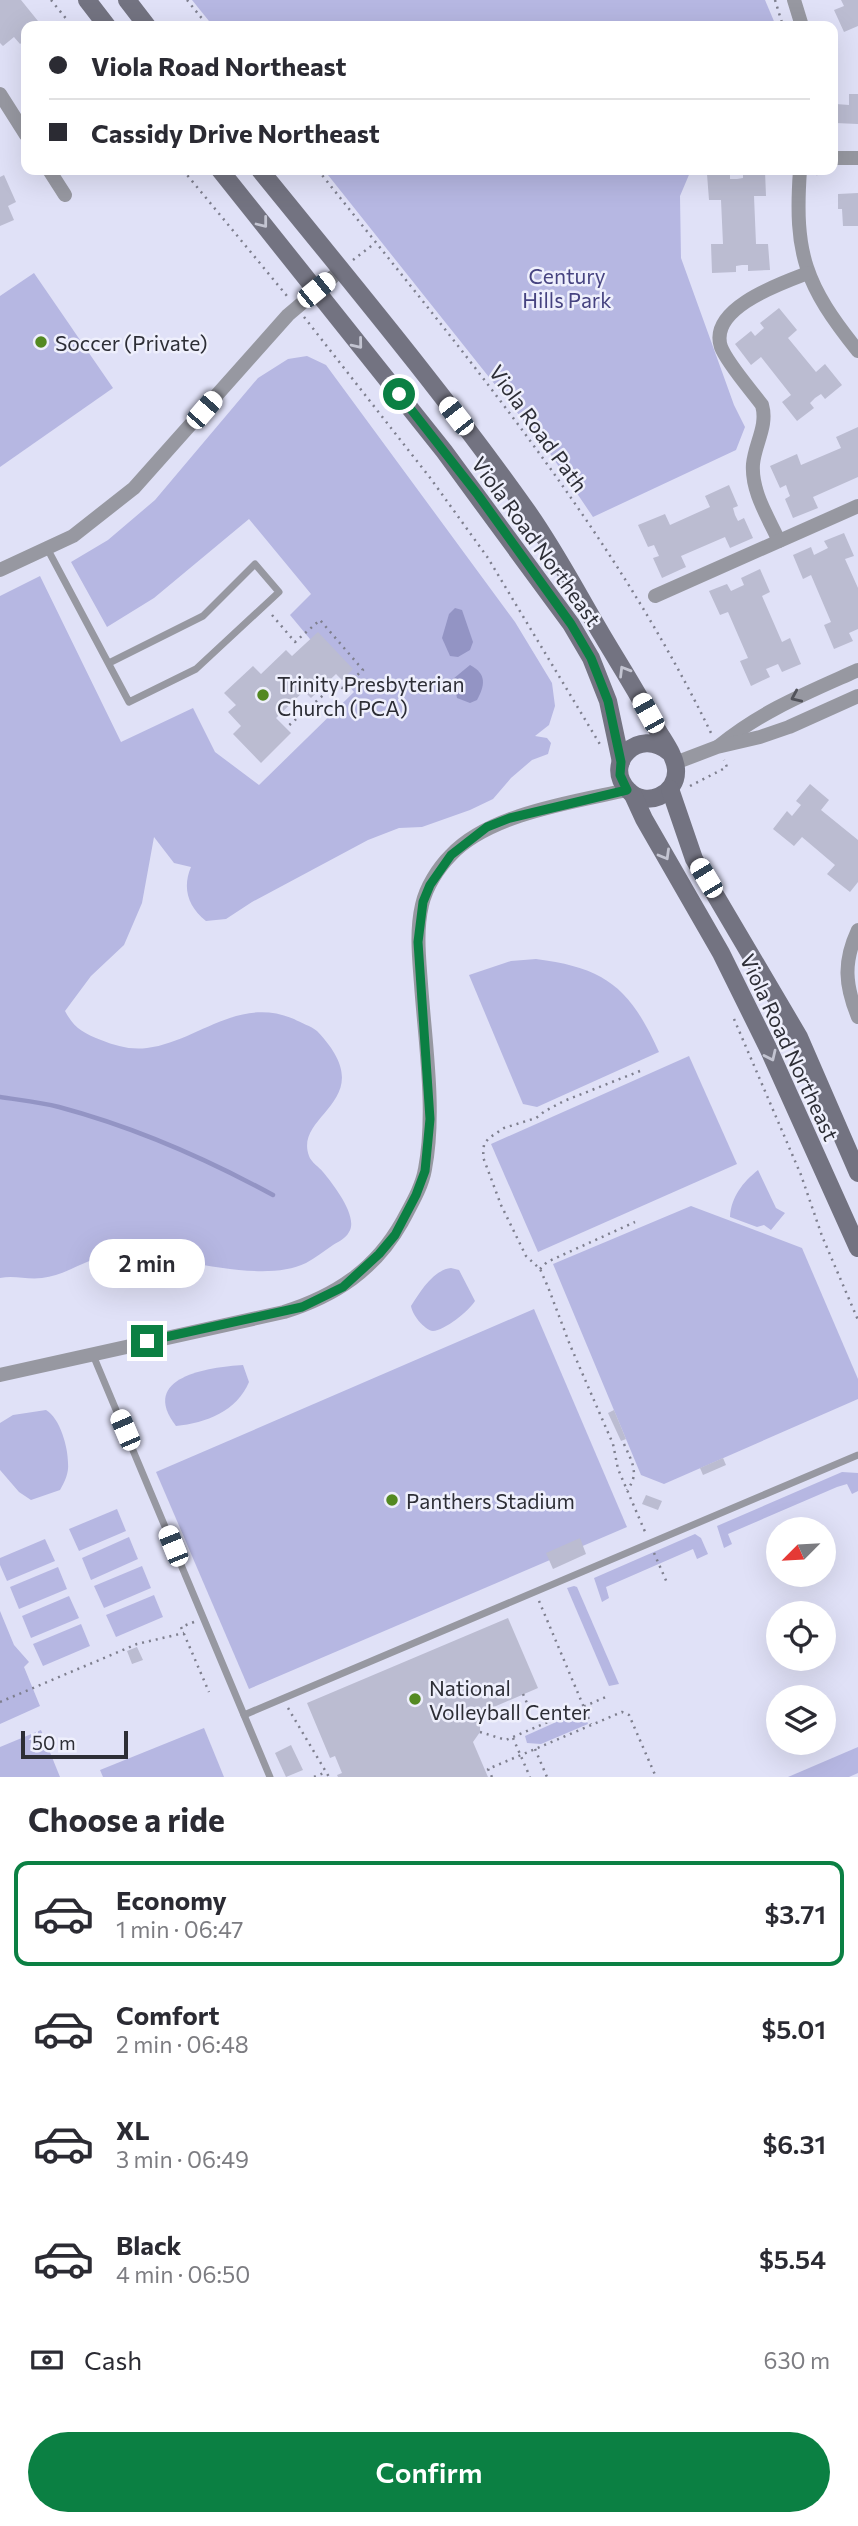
<!DOCTYPE html>
<html lang="en">
<head>
<meta charset="utf-8">
<style>
  :root { --surface:#fff; --page:#f2f2f3; --text:#2b2b33; --muted:#7c7c81; --line:#e1e1e2; --accent:#0b8043 }
  body { margin:0; font-family:Commissioner,sans-serif; background:var(--page); color:var(--text); height:100vh; display:flex; flex-direction:column; font-size:26px; white-space:nowrap }
  * { box-sizing:border-box; margin:0 }
  p { font-size:23px; color:var(--muted) }
  .icon { flex:none; width:38px; height:38px; fill:none; stroke:currentColor; stroke-width:2; stroke-linecap:round; stroke-linejoin:round }
  .map { position:relative; height:1777px; overflow:hidden }
  .details { display:flex; flex-direction:column; background:var(--surface); flex:1 }
  .details>* { flex:none }
  .banner { position:absolute; left:21px; top:21px; width:817px; height:154px; border-radius:14px; box-shadow:0 7px 28px #0002; display:grid; align-content:center; height:154px; padding:0 28px; background:var(--surface) }
  .needle { width:46px; rotate:246deg }
  .controls { position:absolute; left:766px; top:1517px; display:grid; gap:14px }
  .controls a { display:grid; place-items:center; width:70px; height:70px; border-radius:50%; background:var(--surface); box-shadow:0 7px 28px #0002; font-size:35px }
  .scale { position:absolute; left:21px; bottom:18px; width:107px; box-sizing:border-box; padding-left:7px; border:4px solid #2d2e36; border-top:0; font-size:19px; line-height:24px; white-space:nowrap; color:#2d2e36; -webkit-text-stroke:5px #eeeffc; paint-order:stroke }
  .end { position:absolute; width:32px; height:32px; margin:-16px; border:9px solid #0b8043; background:#fff; box-shadow:0 0 0 4px #fff }
  .from { border-radius:50% }
  .bubble { position:absolute; height:49px; border-radius:24px; background:var(--surface); box-shadow:0 7px 28px #0002; font-size:23px; font-weight:600; line-height:49px; text-align:center }
  .car { position:absolute; width:21px; height:42px; margin:-21px -10px; border-radius:9px; box-shadow:0 0 5px 2px #0007; background:linear-gradient(#fff 24%,#345 0 40%,#fff 0 76%,#345 0 86%,#fff 0) }
  .banner b { display:flex; align-items:center; gap:24px; height:66px; font-size:26px }
  .banner b+b { border-top:2px solid var(--line) }
  .banner i { width:18px; height:18px; background:var(--text) }
  ul { padding:0; list-style:none }
  li { display:flex; align-items:center; gap:21px; height:105px; margin:0 14px 10px; padding:0 14px; border:4px solid transparent; border-radius:14px }
  li div { flex:1 }
  li b { display:block; font-size:26px }
  li em { font-style:normal; font-weight:600 }
  li.active { border-color:var(--accent) }
  li>.icon { width:63px; height:63px; stroke-width:1.5 }
  h2 { padding:0 28px; font-size:32px; line-height:84px }
  .pay { display:flex; align-items:center; gap:18px; height:77px; padding:0 28px; font-size:26px }
  .pay p { margin-inline-start:auto }
  .button { display:flex; gap:14px; margin-top:auto; padding:14px 28px }
  .button a { flex:1; height:80px; border-radius:42px; background:var(--accent); color:#fff; font-size:28px; font-weight:600; line-height:80px; text-align:center }
  .map>svg:first-child { display:block }
  .green { fill:#b6b7e2 }
  .water { fill:#9394c4 }
  .lines { fill:none; stroke-linecap:round; stroke-linejoin:round }
  .stream { stroke:#9394c4; stroke-width:4.5 }
  .building { fill:#bbbcd1 }
  .path { stroke:#7e7f8e; stroke-width:2.5; stroke-dasharray:2 5; stroke-linecap:butt }
  .lane { stroke:#9798a1; stroke-width:7 }
  .street { stroke:#9798a1; stroke-width:14 }
  .secondary { stroke:#737381; stroke-width:18 }
  .oneway { stroke:#c3c4d1 }
  .oneway2 { stroke:#52535b }
  .route { stroke:#0b8043; stroke-width:9 }
  .poi-dot { fill:#538922; stroke:#eeeffc; stroke-width:2.5 }
  .labels { text-anchor:middle; dominant-baseline:central; stroke-width:5; stroke-linejoin:round; paint-order:stroke }
  .park-label { font-size:21px; fill:#464380; stroke:#eeeffc }
  .poi-label { font-size:21px; fill:#2d2e36; stroke:#eeeffc; text-anchor:start }
  .street-label { font-size:21px; fill:#2d2e36; stroke:#eeeffc }
</style>
</head>
<body>
<div class="map">
<svg width="858" height="1777" viewBox="0 0 858 1777">
  <rect width="100%" height="100%" fill="#e0e1f7"/>
  <!-- green -->
  <g class="green">
    <path d="M192 0H765L776 26H213Z"/>
    <path d="M324 170H691L680 196 681 258 734 405 745 427 736 450 593 517 551 455Z"/>
    <path d="M34 273 113 388 0 467V296Z"/>
    <path d="M307 356 326 365 515 622 552 683 555 706 549 725 535 736 547 738 551 743 548 754 532 760 511 778 493 799 470 810 422 827 399 828 368 840 252 902 226 919 206 921C188 907 182 888 191 867L174 863 154 837 142 903 124 945 91 976 65 1011C74 1028 83 1033 101 1040 116 1046 130 1050 147 1048 197 1042 238 995 294 1019 301 1023 311 1026 317 1031 384 1101 293 1113 309 1156 311 1162 319 1167 323 1172 333 1184 359 1217 349 1232 346 1238 338 1242 333 1245 324 1251 315 1258 306 1263 259 1286 171 1253 117 1254 90 1255 69 1275 42 1278 27 1280 15 1275 0 1278V596L40 576 121 742 193 708 215 752 259 785 354 692 290 615 311 594 249 519 154 598 107 627 71 562 108 540 155 500 258 378 288 359Z"/>
    <path d="M536 959C606 968 630 988 659 1052L537 1107 523 1104 469 975 511 961Z"/>
    <path d="M689 1056 737 1164 538 1252 491 1144Z"/>
    <path d="M758 1170 776 1208 785 1213 771 1230 764 1225 757 1227 730 1217C731 1197 743 1182 758 1170Z"/>
    <path d="M691 1206 802 1248 858 1379V1399L664 1484 641 1475 553 1264Z"/>
    <path d="M451 1268 459 1270 475 1301C470 1310 444 1331 433 1331 424 1330 412 1314 411 1306 420 1292 433 1270 451 1268Z"/>
    <path d="M534 1309 627 1527 249 1689 156 1472Z"/>
    <path d="M243 1365 249 1382C237 1411 206 1423 176 1426 138 1377 209 1367 243 1365Z"/>
    <path d="M46 1410C60 1418 68 1447 68 1463 69 1473 65 1481 60 1490L31 1500 19 1492 0 1470V1423L13 1415Z"/>
    <path d="M842 1472 858 1473V1491L852 1494 847 1484 837 1487 728 1534 732 1544 724 1548 717 1526Z"/>
    <path d="M117 1509 126 1531 79 1551 69 1529Z"/>
    <path d="M695 1534 701 1538 708 1554 697 1559 693 1549 606 1587 609 1598 602 1602 594 1578Z"/>
    <path d="M129 1537 138 1559 91 1580 82 1558Z"/>
    <path d="M45 1539 55 1561 7 1581 0 1565V1558Z"/>
    <path d="M142 1566 151 1588 104 1608 94 1586Z"/>
    <path d="M58 1567 67 1589 19 1609 10 1587Z"/>
    <path d="M574 1586 577 1587 619 1684 609 1686 567 1588Z"/>
    <path d="M154 1595 163 1617 116 1637 106 1615Z"/>
    <path d="M69 1596 79 1618 31 1638 22 1616Z"/>
    <path d="M0 1611 14 1645 29 1662 24 1667 40 1706 0 1724Z"/>
    <path d="M81 1624 90 1646 43 1666 33 1644Z"/>
    <path d="M583 1710 588 1724 541 1744 527 1743 525 1736Z"/>
    <path d="M204 1728 224 1777H103L100 1770Z"/>
    <path d="M41 1730 60 1777H0V1747Z"/>
    <path d="M858 1747V1773L849 1777H788Z"/>
  </g>
  <!-- water -->
  <g class="water">
    <path d="M455 608 462 610 473 642 470 650 458 657 450 656 442 638 449 614Z"/>
    <path d="M470 665C487 674 485 685 477 700L470 703 457 698 453 679Z"/>
  </g>
  <g class="lines">
    <!-- stream -->
    <path class="stream" d="M0 1097C19 1100 40 1102 59 1107 134 1127 205 1158 273 1195"/>
  </g>
  <!-- building -->
  <g class="building">
    <path d="M0 0H21L42 26H26V39L20 44 14 37 3 46 0 43Z"/>
    <path d="M841 0H858V26L844 32 834 10 844 6Z"/>
    <path d="M849 94H858V124L835 123 836 104 849 105Z"/>
    <path d="M765 171 766 196H754L756 244H768L770 270 748 271V265H742L736 266V272L712 273 711 244H723L721 200H709L707 174 730 173V179H737L743 178V172Z"/>
    <path d="M4 175 16 202 8 206 14 220 0 226V177Z"/>
    <path d="M858 193V226H843L842 209H838V194Z"/>
    <path d="M779 308 797 330 788 338 816 372 825 364 842 385 825 399 821 394 815 398 810 403 814 408 797 421 782 402 791 395 761 357 751 365 735 344 751 331 755 336 764 328 760 323Z"/>
    <path d="M858 427V477L813 497 818 508 793 518 785 499 790 496 788 491 786 485 780 488 770 466 797 454 801 465 841 448 836 437Z"/>
    <path d="M729 485 738 506 733 508 735 515 738 521 744 518 753 538 730 548 725 537 681 556 686 567 662 578 653 558 659 556 654 545 648 547 638 525 665 514 670 525 710 507 705 496Z"/>
    <path d="M844 533 854 556 845 559 858 588V629L849 633 853 641 834 649 824 625 831 622 811 575 803 579 793 555 811 547 814 555 828 548 824 541Z"/>
    <path d="M760 569 770 592 762 596 782 642 790 638 801 664 782 672 778 664 766 669 770 677 751 686 740 661 748 658 728 612 720 615 709 591 727 584 731 591 744 585 741 578Z"/>
    <path d="M318 632 353 669 342 680 336 674 311 698 304 691 276 718 291 733 261 763 233 734 241 726 228 712 236 705 224 693 253 666 261 674 286 650 292 656Z"/>
    <path d="M810 784 829 800 821 810 858 840V882L850 892 827 874 835 865 802 837 794 846 773 829 787 811 792 816 801 805 796 801Z"/>
    <path d="M614 1410 626 1439 621 1441 608 1413Z"/>
    <path d="M723 1458 726 1465 703 1475 700 1468Z"/>
    <path d="M646 1495 662 1501 658 1510 642 1504Z"/>
    <path d="M580 1538 586 1554 553 1569 546 1553Z"/>
    <path d="M508 1618 538 1688 480 1713V1732L473 1742 488 1777H338L337 1775 342 1773 335 1756 330 1758 307 1703Z"/>
    <path d="M137 1647 143 1660 132 1664 127 1651Z"/>
    <path d="M291 1745 303 1770 286 1777 275 1753Z"/>
  </g>
  <g class="lines">
    <!-- path -->
    <g class="path">
      <path d="M51 0 72 26"/>
      <path d="M187 0 208 26"/>
      <path d="M775 0 783 26"/>
      <path d="M183 170 287 296"/>
      <path d="M318 170C461 350 611 526 712 735"/>
      <path d="M816 175 817 170"/>
      <path d="M353 260 375 243"/>
      <path d="M304 317 431 479 488 558 601 746"/>
      <path d="M272 615 295 642 320 620 363 670 342 688 337 683 286 728"/>
      <path d="M690 786 727 767 724 760"/>
      <path d="M734 1019 801 1175 822 1236 858 1320"/>
      <path d="M640 1071 564 1101 545 1111 536 1118 504 1128 489 1138 484 1144 483 1157 501 1205 526 1256 540 1269 548 1287 570 1345 613 1444 618 1469 646 1534"/>
      <path d="M540 1269 547 1262 635 1222"/>
      <path d="M624 1444C632 1462 640 1474 627 1490"/>
      <path d="M654 1553 668 1585"/>
      <path d="M539 1601 591 1724"/>
      <path d="M194 1622 181 1627 209 1692"/>
      <path d="M523 1694 527 1703 560 1717"/>
      <path d="M0 1702 137 1644 184 1633"/>
      <path d="M288 1708 329 1777"/>
      <path d="M480 1732 506 1740 606 1697"/>
      <path d="M513 1738 530 1777"/>
      <path d="M535 1749 547 1777"/>
      <path d="M314 1777 326 1772"/>
      <path d="M492 1777 488 1769 622 1712 629 1715 656 1777"/>
    </g>
    <!-- lane -->
    <g class="lane">
      <path d="M48 550 129 702 196 669 279 592 255 564 203 616 109 663"/>
      <path d="M93 1355 270 1777"/>
      <path d="M244 1715 858 1455"/>
    </g>
    <!-- street -->
    <g class="street">
      <path d="M794 0 802 26"/>
      <path d="M0 94 26 135"/>
      <path d="M833 158H858"/>
      <path d="M49 170 65 195"/>
      <path d="M800 170C794 254 805 285 858 351"/>
      <path d="M779 541C768 517 751 491 753 464 755 443 768 426 762 405 751 390 727 363 721 347 708 308 782 283 808 273"/>
      <path d="M0 570 73 536 134 488 288 315 341 270"/>
      <path d="M655 596 858 506"/>
      <path d="M719 746C761 711 809 692 858 670"/>
      <path d="M675 763 717 747 760 737 789 727 858 696"/>
      <path d="M858 930C843 962 845 985 858 1017"/>
      <path d="M0 1375 284 1312C335 1296 375 1270 402 1222 411 1205 422 1187 425 1169 436 1112 425 1042 421 984 419 957 416 931 422 905 426 887 438 868 451 855 489 814 573 802 627 790"/>
    </g>
    <!-- secondary -->
    <g class="secondary">
      <path d="M87 0 107 26"/>
      <path d="M127 0 147 26"/>
      <path d="M220 170 444 451 571 624 591 658 608 701 621 762"/>
      <path d="M260 170C350 281 442 391 525 508 554 548 577 593 602 635 621 667 641 698 658 731 665 743 675 756 676 769 678 795 645 809 628 790 602 764 639 726 669 752"/>
      <path d="M670 789 694 859 799 1037 858 1173"/>
      <path d="M633 795 644 819 721 953 769 1050 858 1248"/>
    </g>
  </g>
  <!-- one-way arrows -->
  <defs><path id="oneway-chevron" d="M-2-3.5L2.5 0L-2 3.5" fill="none" stroke-width="1.6" stroke-linecap="round" stroke-linejoin="round" transform="scale(1.75)"/></defs>
  <g class="oneway">
    <use href="#oneway-chevron" transform="translate(263 223) rotate(52)"/>
    <use href="#oneway-chevron" transform="translate(358 344) rotate(51)"/>
    <use href="#oneway-chevron" transform="translate(624 671) rotate(-121)"/>
    <use href="#oneway-chevron" transform="translate(665 855) rotate(60)"/>
    <use href="#oneway-chevron" transform="translate(771 1056) rotate(65)"/>
  </g>
  <use class="oneway2" href="#oneway-chevron" transform="translate(796 697) rotate(156)"/>
  <g class="lines">
    <!-- route -->
    <path class="route" d="M147 1341 302 1307 343 1287 379 1254 395 1235 416 1195 425 1171 430 1119 418 942 423 902 430 885 451 855 487 827 510 818 627 790 620 775 621 762 608 701 591 658 571 624 478 495 399 394"/>
  </g>
  <!-- markers -->
  <g class="poi-dot">
    <circle cx="41" cy="342" r="7"/>
    <circle cx="263" cy="695" r="7"/>
    <circle cx="392" cy="1500" r="7"/>
    <circle cx="415" cy="1699" r="7"/>
  </g>
  <g class="labels">
    <!-- park labels -->
    <g class="park-label">
      <text x="567" y="275">Century<tspan x="567" dy="24">Hills Park</tspan></text>
    </g>
    <!-- poi labels -->
    <g class="poi-label">
      <text x="55" y="342">Soccer (Private)</text>
      <text x="277" y="683">Trinity Presbyterian<tspan x="277" dy="24">Church (PCA)</tspan></text>
      <text x="406" y="1500">Panthers Stadium</text>
      <text x="429" y="1687">National<tspan x="429" dy="24">Volleyball Center</tspan></text>
    </g>
    <!-- street labels -->
    <g class="street-label">
      <text transform="translate(539 428) rotate(54)">Viola Road Path</text>
      <text transform="translate(537 541) rotate(54)">Viola Road Northeast</text>
      <text transform="translate(790 1047) rotate(65)">Viola Road Northeast</text>
    </g>
  </g>
</svg>
<div class="controls">
<a><svg class="needle" viewBox="-14 -14 28 28"><path d="M0-13l5 13h-10z" fill="#e53935"/><path d="M0 13l5-13h-10z" fill="#7c7c81"/></svg></a>
<a><svg class="icon" aria-label="locate" viewBox="0 0 24 24"><circle cx="12" cy="12" r="6"/><path d="M12 2v4M12 18v4M2 12h4M18 12h4"/></svg></a>
<a><svg class="icon" aria-label="layers" viewBox="0 0 24 24"><path d="M12 4l9 5-9 5-9-5zM3 14l9 5 9-5"/></svg></a>
</div>
<div class="scale">50 m</div>
<i class="end from" style="left:399px;top:394px"></i>
<i class="end" style="left:147px;top:1341px"></i>
<div class="bubble" style="left:89px;top:1239px;width:116px">2 min</div>
<i class="car" style="left:316px;top:290px;rotate:51deg"></i>
<i class="car" style="left:204px;top:410px;rotate:41deg"></i>
<i class="car" style="left:456px;top:416px;rotate:322deg"></i>
<i class="car" style="left:648px;top:713px;rotate:331deg"></i>
<i class="car" style="left:706px;top:878px;rotate:329deg"></i>
<i class="car" style="left:125px;top:1430px;rotate:337deg"></i>
<i class="car" style="left:173px;top:1546px;rotate:338deg"></i>
<div class="banner">
<b><i class="from"></i>Viola Road Northeast</b>
<b><i></i>Cassidy Drive Northeast</b>
</div>
</div>
<section class="details">
<h2>Choose a ride</h2>
<ul>
<li class="active"><svg class="icon" aria-label="car" viewBox="0 0 24 24"><path d="M5 17H2v-5l4-1 3-4h7l3 4 3 1v5h-3M9 17h6M6 11h13"/><circle cx="7" cy="17" r="2"/><circle cx="17" cy="17" r="2"/></svg><div><b>Economy</b><p>1 min · 06:47</p></div><em>$3.71</em></li>
<li><svg class="icon" aria-label="car" viewBox="0 0 24 24"><path d="M5 17H2v-5l4-1 3-4h7l3 4 3 1v5h-3M9 17h6M6 11h13"/><circle cx="7" cy="17" r="2"/><circle cx="17" cy="17" r="2"/></svg><div><b>Comfort</b><p>2 min · 06:48</p></div><em>$5.01</em></li>
<li><svg class="icon" aria-label="car" viewBox="0 0 24 24"><path d="M5 17H2v-5l4-1 3-4h7l3 4 3 1v5h-3M9 17h6M6 11h13"/><circle cx="7" cy="17" r="2"/><circle cx="17" cy="17" r="2"/></svg><div><b>XL</b><p>3 min · 06:49</p></div><em>$6.31</em></li>
<li><svg class="icon" aria-label="car" viewBox="0 0 24 24"><path d="M5 17H2v-5l4-1 3-4h7l3 4 3 1v5h-3M9 17h6M6 11h13"/><circle cx="7" cy="17" r="2"/><circle cx="17" cy="17" r="2"/></svg><div><b>Black</b><p>4 min · 06:50</p></div><em>$5.54</em></li>
</ul>
<div class="pay"><svg class="icon" aria-label="cash" viewBox="0 0 24 24"><path d="M3 7h18v10H3z"/><circle cx="12" cy="12" r="2"/></svg>Cash<p>630 m</p></div>
<div class="button"><a>Confirm</a></div>
</section>
</body>
</html>
